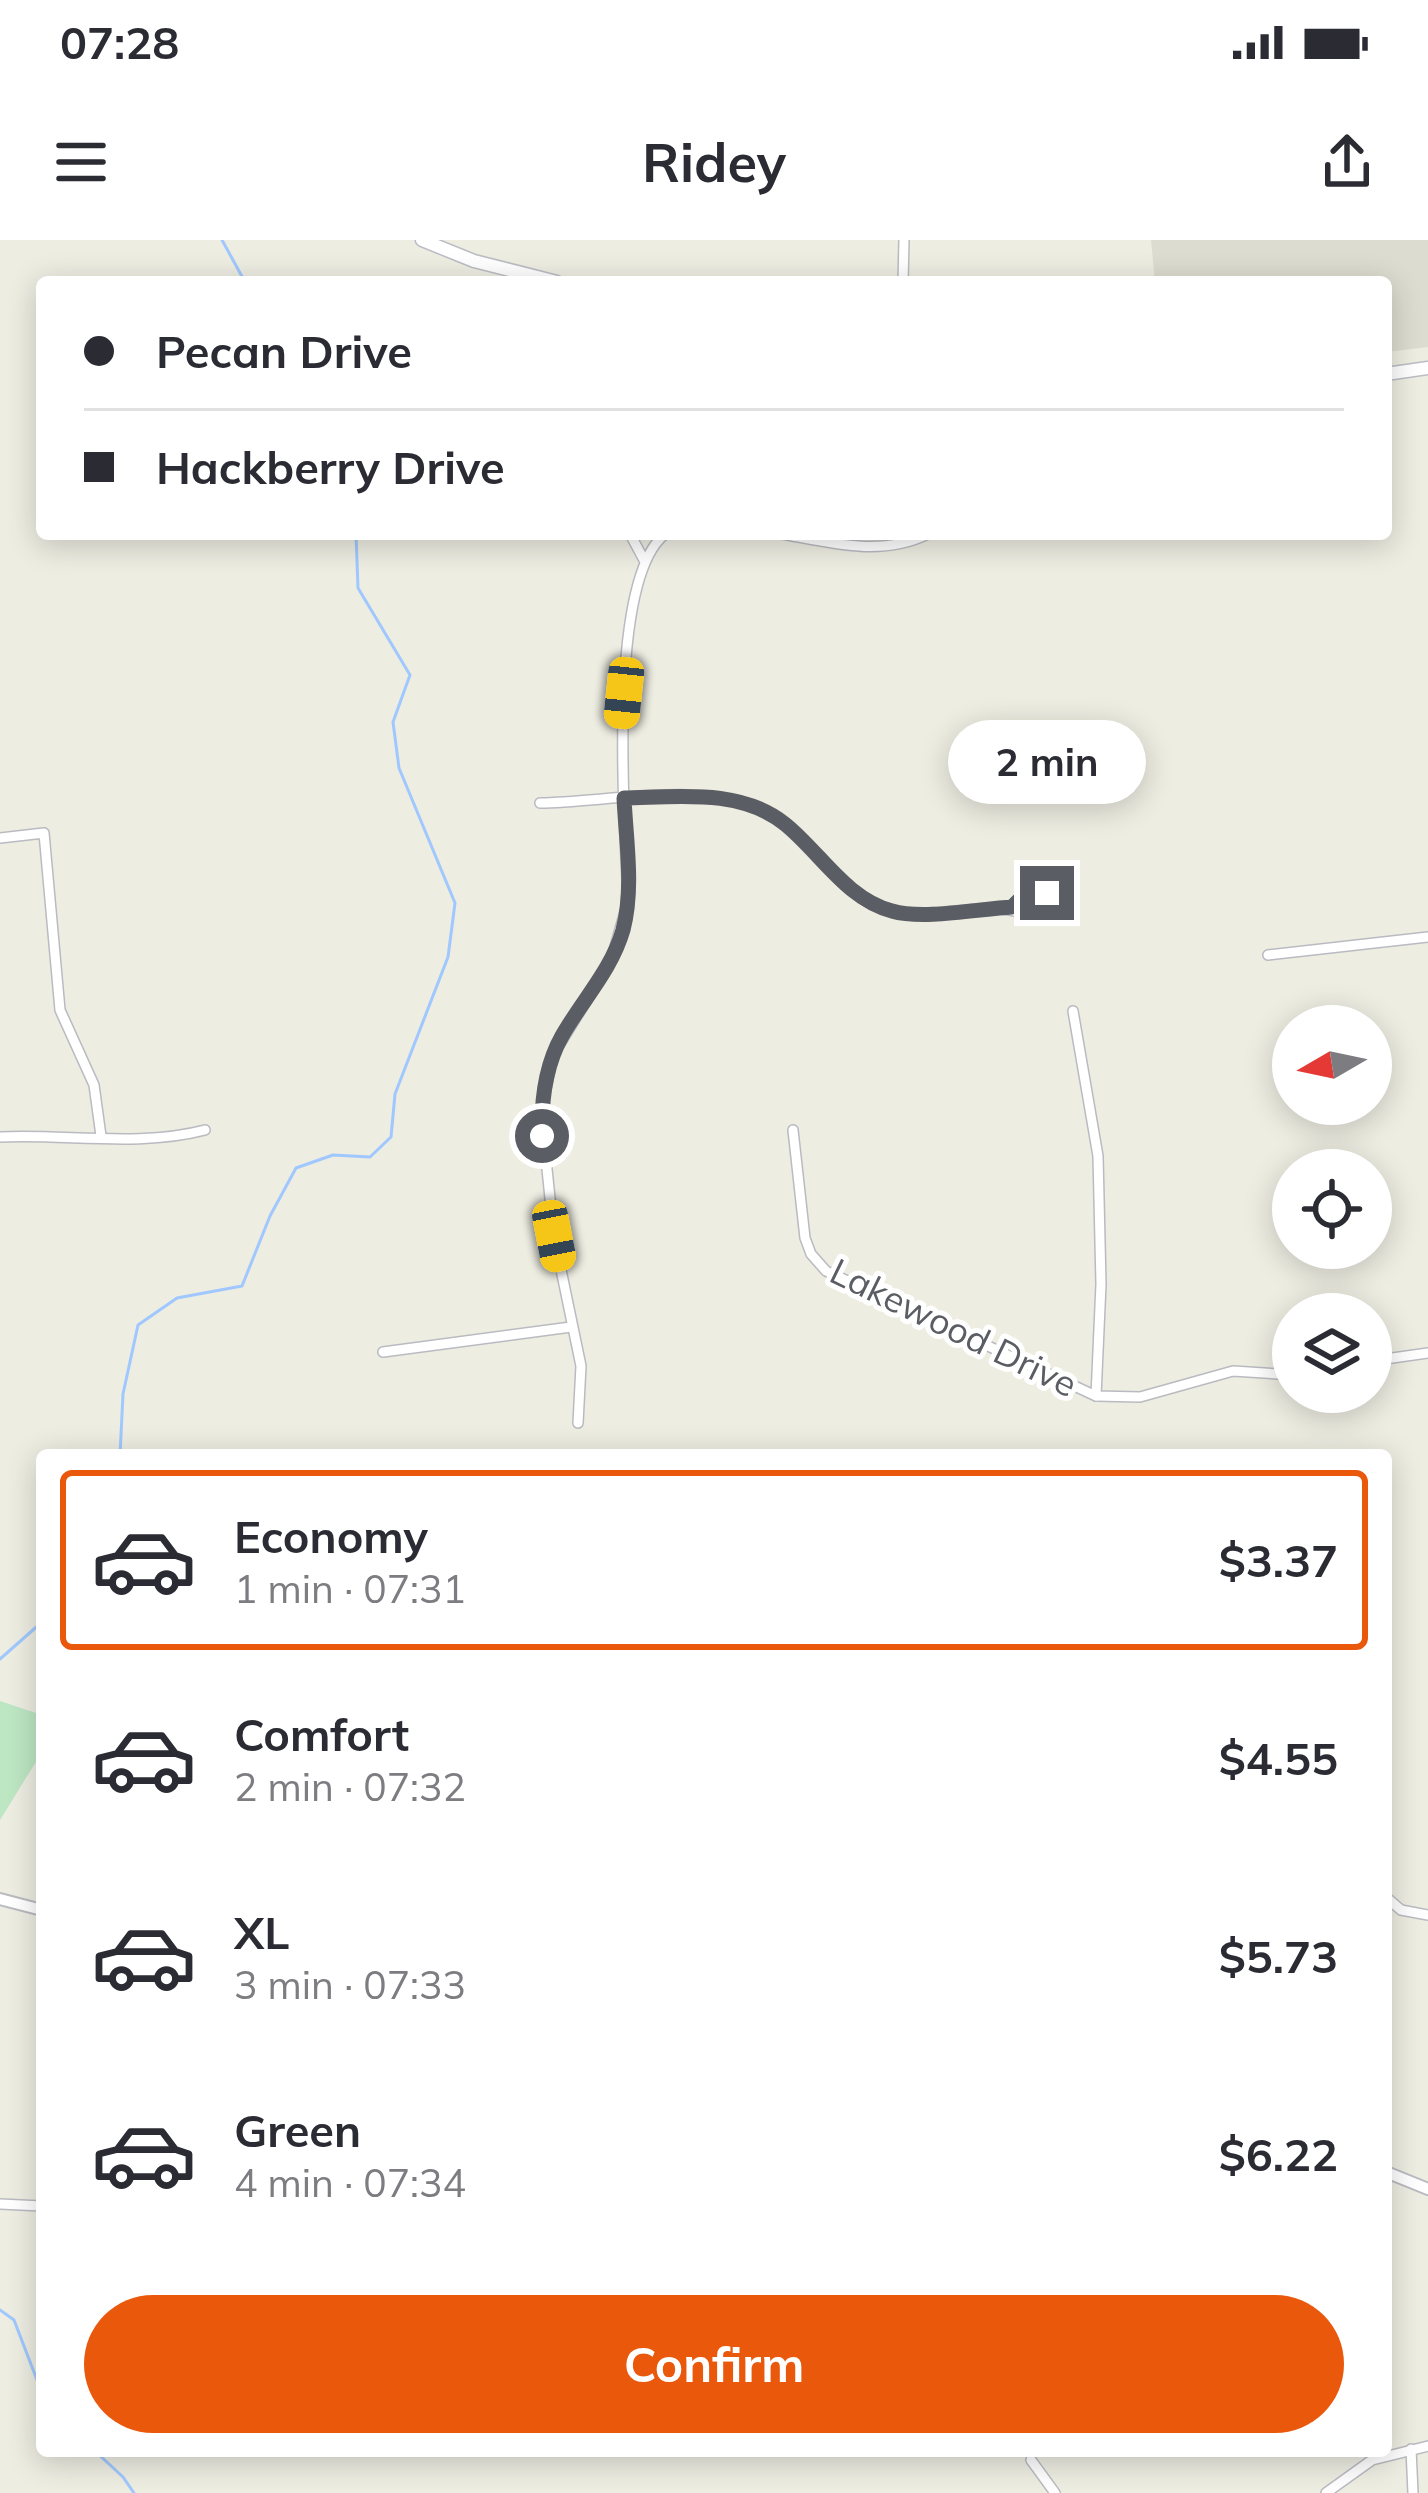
<!DOCTYPE html>
<html lang="en">
<head>
<meta charset="utf-8">
<style>
  :root { --surface:#fff; --page:#f7f7f7; --text:#2b2b33; --muted:#7c7c81; --line:#e1e1e2; --accent:#ea580c }
  body { margin:0; font-family:Mulish,sans-serif; background:var(--page); color:var(--text); height:100vh; display:flex; flex-direction:column; font-size:45px; white-space:nowrap }
  * { box-sizing:border-box; margin:0 }
  p { font-size:39px; color:var(--muted) }
  .icon { flex:none; width:66px; height:66px; fill:none; stroke:currentColor; stroke-width:2; stroke-linecap:round; stroke-linejoin:round }
  .map { position:relative; flex:1; overflow:hidden }
  .details { position:absolute; left:36px; top:1209px; width:1356px; height:1008px; display:flex; flex-direction:column; background:var(--surface); border-radius:12px; box-shadow:0 6px 30px #0003 }
  .details>* { flex:none }
  .guide { position:absolute; left:36px; top:36px; width:1356px; height:264px; border-radius:12px; box-shadow:0 6px 30px #0003; display:grid; align-content:center; height:264px; padding:0 48px; background:var(--surface) }
  .needle { width:78px; rotate:261deg }
  .controls { position:absolute; left:1272px; top:765px; display:grid; gap:24px }
  .controls a { display:grid; place-items:center; width:120px; height:120px; border-radius:50%; background:var(--surface); box-shadow:0 6px 30px #0003; font-size:60px }
  .end { position:absolute; width:54px; height:54px; margin:-27px; border:15px solid #5a5d63; background:#fff; box-shadow:0 0 0 6px #fff }
  .from { border-radius:50% }
  .bubble { position:absolute; height:84px; border-radius:42px; background:var(--surface); box-shadow:0 6px 30px #0003; font-size:39px; font-weight:700; line-height:84px; text-align:center }
  .car { position:absolute; width:36px; height:72px; margin:-36px -18px; border-radius:15px; box-shadow:0 0 9px 3px #0007; background:linear-gradient(#f5c518 24%,#345 0 40%,#f5c518 0 76%,#345 0 86%,#f5c518 0) }
  .guide b { display:flex; align-items:center; gap:42px; height:114px; font-size:45px }
  .guide b+b { border-top:3px solid var(--line) }
  .guide i { width:30px; height:30px; background:var(--text) }
  ul { padding:21px 0 0; list-style:none }
  li { display:flex; align-items:center; gap:36px; height:180px; margin:0 24px 18px; padding:0 24px; border:6px solid transparent; border-radius:12px }
  li div { flex:1 }
  li b { display:block; font-size:45px }
  li em { font-style:normal; font-weight:700 }
  li.active { border-color:var(--accent) }
  li>.icon { width:108px; height:108px; stroke-width:1.5 }
  .action { display:flex; gap:24px; margin-top:auto; padding:24px 48px }
  .action a { flex:1; height:138px; border-radius:72px; background:var(--accent); color:#fff; font-size:48px; font-weight:700; line-height:138px; text-align:center }
  .status { display:flex; justify-content:space-between; align-items:center; height:84px; padding:0 60px; background:var(--surface); direction:ltr }
  .status svg { height:33px; fill:currentColor }
  header { display:flex; justify-content:space-between; align-items:center; height:156px; padding:0 48px; background:var(--surface); font-size:54px; font-weight:700 }
  .map>svg:first-child { display:block }
  .education { fill:#dddcd0 }
  .green { fill:#bde6c3 }
  .lines { fill:none; stroke-linecap:round; stroke-linejoin:round }
  .stream { stroke:#a0c8ff; stroke-width:3 }
  .minor-casing { stroke:#babbc1; stroke-width:12 }
  .tertiary-casing { stroke:#babbc1; stroke-width:14 }
  .secondary-casing { stroke:#bbbdc4; stroke-width:15 }
  .minor { stroke:#fff; stroke-width:9 }
  .tertiary { stroke:#fff; stroke-width:10 }
  .secondary { stroke:#fff; stroke-width:12 }
  .route { stroke:#5a5d63; stroke-width:15 }
  .labels { text-anchor:middle; dominant-baseline:central; stroke-width:10; stroke-linejoin:round; paint-order:stroke }
  .street-label { font-size:36px; fill:#5a5d63; stroke:#fff }
</style>
</head>
<body>
<div class="status"><b>07:28</b><svg viewBox="0 0 49 12"><path d="M0 12V9h3v3zM5 12V6h3v6zM10 12V3h3v9zM15 12V0h3v12zM26 1h20v11H26zM47 4h2v5h-2z"/></svg></div>
<header><svg class="icon" aria-label="menu" viewBox="0 0 24 24"><path d="M4 6h16M4 12h16M4 18h16"/></svg>Ridey<svg class="icon" aria-label="share" viewBox="0 0 24 24"><path d="M12 15V3M7 8l5-5 5 5M5 13v7h14v-7"/></svg></header>
<div class="map">
<svg width="1428" height="2253" viewBox="0 0 1428 2253">
  <rect width="100%" height="100%" fill="#edede2"/>
  <!-- education -->
  <path class="education" d="M1151 0H1428V107L1386 112V42H1155Z"/>
  <!-- green -->
  <path class="green" d="M0 1461 42 1475V1512L0 1580Z"/>
  <g class="lines">
    <!-- stream -->
    <g class="stream">
      <path d="M222 0 245 42"/>
      <path d="M120 1215 123 1154 138 1085 177 1058 242 1046 270 976 296 928 333 915 370 917 391 897 395 854 448 717 455 663 399 528 393 482 410 435 358 348 356 294"/>
      <path d="M0 1419 42 1382"/>
      <path d="M0 2070 14 2080 42 2153"/>
      <path d="M95 2211 123 2237 134 2253"/>
    </g>
    <!-- minor casing -->
    <g class="minor-casing">
      <g id="minor">
        <path d="M903 42 904 0"/>
        <path d="M630 294 644 320"/>
        <path d="M782 294C831 303 882 317 928 294"/>
        <path d="M540 563C603 562 690 544 750 565 808 586 835 663 897 672 926 676 959 670 989 668 1010 667 1033 680 1050 670L1051 662 1042 649 1028 651 1012 666"/>
        <path d="M0 598 44 593 60 770 94 845 101 896"/>
        <path d="M1268 715 1428 697"/>
        <path d="M1073 771 1098 916 1101 1044 1096 1156"/>
        <path d="M793 890 805 998 811 1014 826 1031 1096 1156 1140 1157 1233 1131 1293 1135"/>
        <path d="M0 897C68 894 140 907 205 890"/>
        <path d="M383 1112 571 1087"/>
        <path d="M1371 1121 1428 1113"/>
        <path d="M578 1183 581 1126 554 996 541 872 553 815 611 721 628 661C625 586 606 341 665 294"/>
        <path d="M1386 1657 1401 1670 1428 1675"/>
        <path d="M0 1964 42 1966"/>
        <path d="M1411 2209 1413 2253"/>
        <path d="M1031 2220 1055 2253"/>
        <path d="M1326 2253 1372 2220 1428 2206"/>
      </g>
    </g>
    <!-- tertiary casing -->
    <g class="tertiary-casing">
      <g id="tertiary">
        <path d="M0 1659 42 1670"/>
        <path d="M1386 1932 1428 1949"/>
      </g>
    </g>
    <!-- secondary casing -->
    <g class="secondary-casing">
      <g id="secondary">
        <path d="M422 0 474 21 557 42"/>
        <path d="M1386 134 1428 128"/>
      </g>
    </g>
    <!-- minor -->
    <use href="#minor" class="minor"/>
    <!-- tertiary -->
    <use href="#tertiary" class="tertiary"/>
    <!-- secondary -->
    <use href="#secondary" class="secondary"/>
  </g>
  <g class="lines">
    <!-- route -->
    <path class="route" d="M542 896C541 861 545 826 562 796 583 759 611 731 623 690 634 648 626 601 624 558 678 557 740 548 785 584 820 612 846 659 892 671 923 680 978 669 1012 667L1028 651 1042 650 1047 653"/>
  </g>
  <g class="labels">
    <!-- street labels -->
    <g class="street-label">
      <text transform="translate(954 1087) rotate(26)">Lakewood Drive</text>
    </g>
  </g>
</svg>
<div class="controls">
<a><svg class="needle" viewBox="-14 -14 28 28"><path d="M0-13l5 13h-10z" fill="#e53935"/><path d="M0 13l5-13h-10z" fill="#7c7c81"/></svg></a>
<a><svg class="icon" aria-label="locate" viewBox="0 0 24 24"><circle cx="12" cy="12" r="6"/><path d="M12 2v4M12 18v4M2 12h4M18 12h4"/></svg></a>
<a><svg class="icon" aria-label="layers" viewBox="0 0 24 24"><path d="M12 4l9 5-9 5-9-5zM3 14l9 5 9-5"/></svg></a>
</div>
<i class="end from" style="left:542px;top:896px"></i>
<i class="end" style="left:1047px;top:653px"></i>
<div class="bubble" style="left:948px;top:480px;width:198px">2 min</div>
<i class="car" style="left:624px;top:453px;rotate:186deg"></i>
<i class="car" style="left:554px;top:996px;rotate:169deg"></i>
<div class="guide">
<b><i class="from"></i>Pecan Drive</b>
<b><i></i>Hackberry Drive</b>
</div>
<section class="details">
<ul>
<li class="active"><svg class="icon" aria-label="car" viewBox="0 0 24 24"><path d="M5 17H2v-5l4-1 3-4h7l3 4 3 1v5h-3M9 17h6M6 11h13"/><circle cx="7" cy="17" r="2"/><circle cx="17" cy="17" r="2"/></svg><div><b>Economy</b><p>1 min · 07:31</p></div><em>$3.37</em></li>
<li><svg class="icon" aria-label="car" viewBox="0 0 24 24"><path d="M5 17H2v-5l4-1 3-4h7l3 4 3 1v5h-3M9 17h6M6 11h13"/><circle cx="7" cy="17" r="2"/><circle cx="17" cy="17" r="2"/></svg><div><b>Comfort</b><p>2 min · 07:32</p></div><em>$4.55</em></li>
<li><svg class="icon" aria-label="car" viewBox="0 0 24 24"><path d="M5 17H2v-5l4-1 3-4h7l3 4 3 1v5h-3M9 17h6M6 11h13"/><circle cx="7" cy="17" r="2"/><circle cx="17" cy="17" r="2"/></svg><div><b>XL</b><p>3 min · 07:33</p></div><em>$5.73</em></li>
<li><svg class="icon" aria-label="car" viewBox="0 0 24 24"><path d="M5 17H2v-5l4-1 3-4h7l3 4 3 1v5h-3M9 17h6M6 11h13"/><circle cx="7" cy="17" r="2"/><circle cx="17" cy="17" r="2"/></svg><div><b>Green</b><p>4 min · 07:34</p></div><em>$6.22</em></li>
</ul>
<div class="action"><a>Confirm</a></div>
</section>
</div>
</body>
</html>
